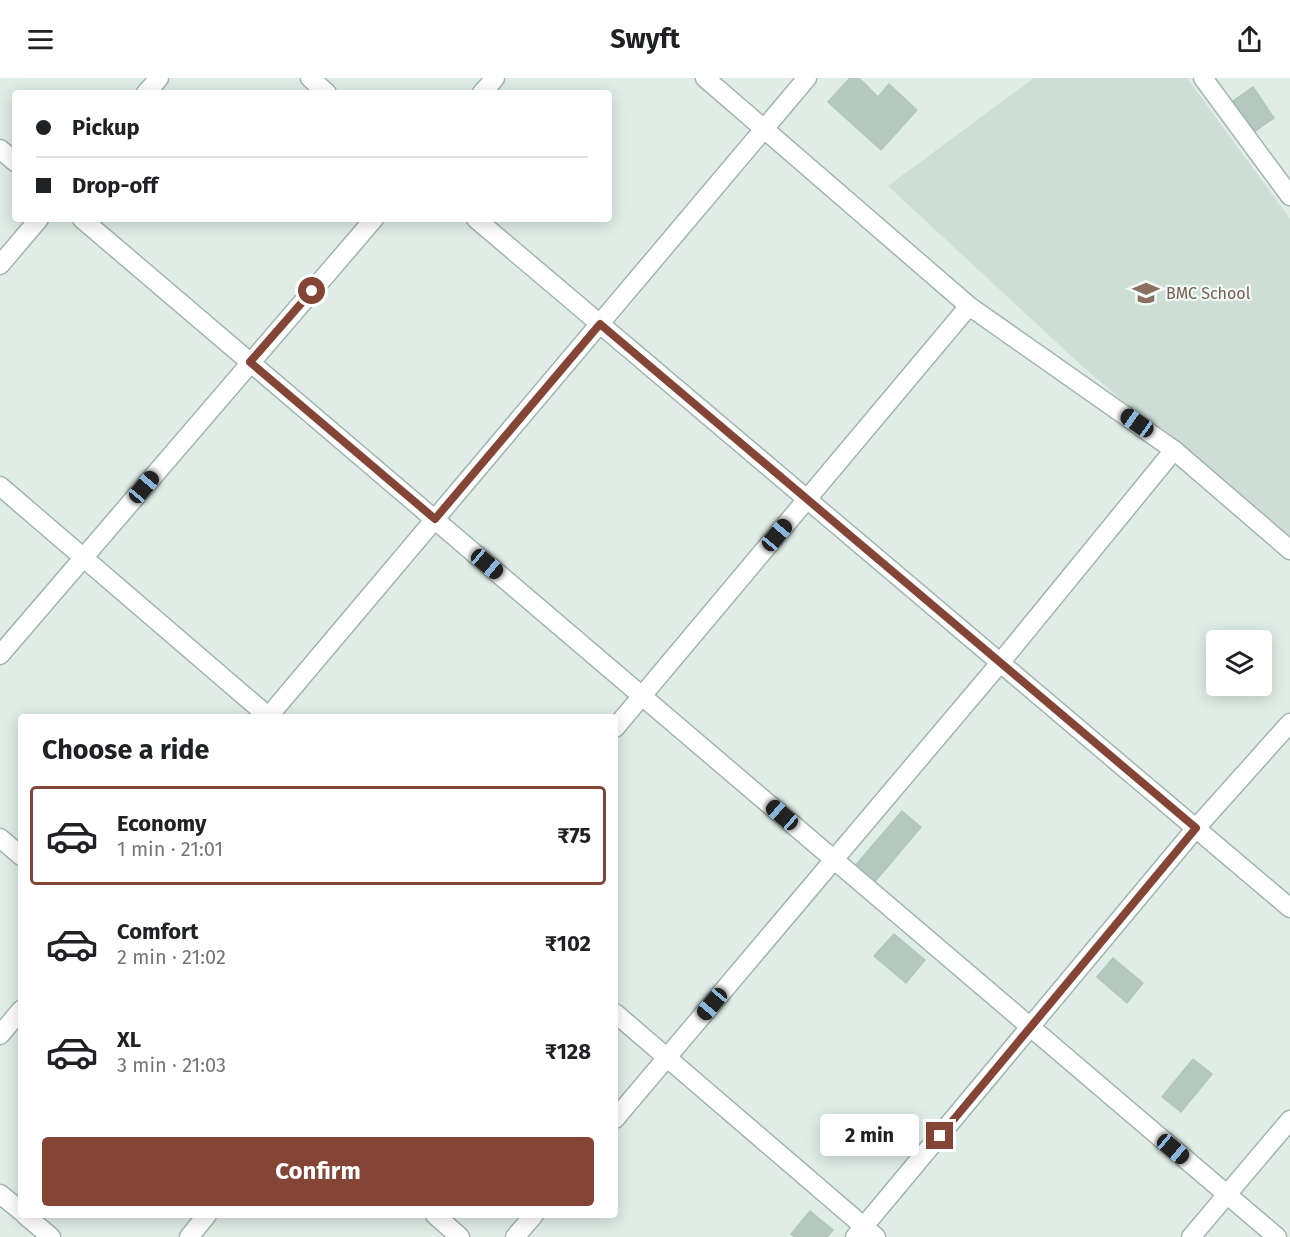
<!DOCTYPE html>
<html lang="en">
<head>
<meta charset="utf-8">
<style>
  :root { --surface:#fff; --page:#f2f2f2; --text:#202124; --muted:#757577; --line:#e0e0e0; --accent:#844436 }
  body { margin:0; font-family:"Fira Sans",sans-serif; background:var(--page); color:var(--text); height:100vh; display:flex; flex-direction:column; font-size:22px; white-space:nowrap }
  * { box-sizing:border-box; margin:0 }
  p { font-size:20px; color:var(--muted) }
  .icon { flex:none; width:33px; height:33px; fill:none; stroke:currentColor; stroke-width:2; stroke-linecap:round; stroke-linejoin:round }
  .map { position:relative; flex:1; overflow:hidden }
  .details { position:absolute; left:18px; top:636px; width:600px; height:504px; display:flex; flex-direction:column; background:var(--surface); border-radius:6px; box-shadow:0 3px 15px #0003 }
  .details>* { flex:none }
  .banner { position:absolute; left:12px; top:12px; width:600px; height:132px; border-radius:6px; box-shadow:0 3px 15px #0003; display:grid; align-content:center; height:132px; padding:0 24px; background:var(--surface) }
  .fabs { position:absolute; left:1206px; top:552px; display:grid; gap:12px }
  .fabs a { display:grid; place-items:center; width:66px; height:66px; border-radius:6px; background:var(--surface); box-shadow:0 3px 15px #0003; font-size:30px }
  .end { position:absolute; width:27px; height:27px; margin:-14px; border:8px solid #844436; background:#fff; box-shadow:0 0 0 3px #fff }
  .from { border-radius:50% }
  .bubble { position:absolute; height:42px; border-radius:6px; background:var(--surface); box-shadow:0 3px 15px #0003; font-size:20px; font-weight:700; line-height:42px; text-align:center }
  .car { position:absolute; width:18px; height:36px; margin:-18px -9px; border-radius:8px; box-shadow:0 0 4px 2px #0007; background:linear-gradient(#222 24%,#8ab4d8 0 40%,#222 0 76%,#8ab4d8 0 86%,#222 0) }
  .banner b { display:flex; align-items:center; gap:21px; height:57px; font-size:22px }
  .banner b+b { border-top:2px solid var(--line) }
  .banner i { width:15px; height:15px; background:var(--text) }
  ul { padding:0; list-style:none }
  li { display:flex; align-items:center; gap:18px; height:99px; margin:0 12px 9px; padding:0 12px; border:3px solid transparent; border-radius:6px }
  li div { flex:1 }
  li b { display:block; font-size:22px }
  li em { font-style:normal; font-weight:700 }
  li.selected { border-color:var(--accent) }
  li>.icon { width:54px; height:54px; stroke-width:1.5 }
  h2 { padding:0 24px; font-size:27px; line-height:72px }
  .action { display:flex; gap:12px; margin-top:auto; padding:12px 24px }
  .action a { flex:1; height:69px; border-radius:6px; background:var(--accent); color:#fff; font-size:24px; font-weight:700; line-height:69px; text-align:center }
  header { display:flex; justify-content:space-between; align-items:center; height:78px; padding:0 24px; background:var(--surface); font-size:27px; font-weight:700 }
  .map>svg:first-child { display:block }
  .built { fill:#ceddd5 }
  .building { fill:#b5c8bf; stroke:#b2c7bd; stroke-width:1.5 }
  .lines { fill:none; stroke-linecap:round; stroke-linejoin:round }
  .minor-casing { stroke:#a2b5ae; stroke-width:21 }
  .minor { stroke:#fff; stroke-width:18 }
  .route { stroke:#844436; stroke-width:8 }
  .labels { text-anchor:middle; dominant-baseline:central; stroke-width:4.5; stroke-linejoin:round; paint-order:stroke }
  .education-label { font-size:16px; fill:#785e54; stroke:#f1f9f5; text-anchor:start }
</style>
</head>
<body>
<header><svg class="icon" aria-label="menu" viewBox="0 0 24 24"><path d="M4 6h16M4 12h16M4 18h16"/></svg>Swyft<svg class="icon" aria-label="share" viewBox="0 0 24 24"><path d="M12 15V3M7 8l5-5 5 5M5 13v7h14v-7"/></svg></header>
<div class="map">
<svg width="1290" height="1159" viewBox="0 0 1290 1159">
  <rect width="100%" height="100%" fill="#e0ede7"/>
  <!-- built -->
  <path class="built" d="M1034 0H1187L1290 141V464L1082 288 888 108Z"/>
  <!-- building -->
  <g class="building">
    <path d="M850 0H859L878 19 889 6 917 32 881 72 828 24Z"/>
    <path d="M1253 9 1274 40 1254 54 1233 23Z"/>
    <path d="M902 733 921 749 868 812 849 795Z"/>
    <path d="M894 856 925 882 906 905 874 878Z"/>
    <path d="M1113 880 1143 905 1127 925 1097 899Z"/>
    <path d="M1193 981 1212 996 1181 1034 1162 1019Z"/>
    <path d="M810 1133 833 1152 827 1159H795L791 1156Z"/>
  </g>
  <g class="lines">
    <!-- minor casing -->
    <g class="minor-casing">
      <g id="minor">
        <path d="M310 0 327 15"/>
        <path d="M705 0 969 228 1174 372 1290 472"/>
        <path d="M1203 0 1290 118"/>
        <path d="M146 15 159 0"/>
        <path d="M482 15 495 0"/>
        <path d="M0 71 15 84"/>
        <path d="M82 141 1277 1159"/>
        <path d="M476 141 1290 830"/>
        <path d="M0 187 39 141"/>
        <path d="M0 408 269 639"/>
        <path d="M0 577 374 141"/>
        <path d="M268 639 807 0"/>
        <path d="M615 650 969 228"/>
        <path d="M0 760 21 778"/>
        <path d="M615 935 876 1159"/>
        <path d="M0 957 21 932"/>
        <path d="M615 1041 1000 585 1174 372"/>
        <path d="M0 1116 21 1133"/>
        <path d="M25 1137 51 1159"/>
        <path d="M435 1137 460 1159"/>
        <path d="M189 1159 207 1137"/>
        <path d="M515 1159 534 1137"/>
        <path d="M855 1159 1196 750 1290 645"/>
        <path d="M1191 1159 1290 1042"/>
      </g>
    </g>
    <!-- minor -->
    <use href="#minor" class="minor"/>
  </g>
  <g class="lines">
    <!-- route -->
    <path class="route" d="M312 213 250 284 435 441 600 246 1196 750 940 1058"/>
  </g>
  <!-- icons -->
  <defs>
    <g id="school-bare" transform="scale(2.07)"><path d="M0-5L7-2L0 1L-7-2ZM-4 1L0 2.5L4 1V4Q0 6-4 4Z" fill="#8d6e63" stroke="#f1f9f5" stroke-width="2.5" paint-order="stroke"/></g>
  </defs>
  <g fill-rule="evenodd">
    <use href="#school-bare" x="1146" y="215"/>
  </g>
  <g class="labels">
    <!-- education labels -->
    <g class="education-label">
      <text x="1166" y="215">BMC School</text>
    </g>
  </g>
</svg>
<div class="fabs">
<a><svg class="icon" aria-label="layers" viewBox="0 0 24 24"><path d="M12 4l9 5-9 5-9-5zM3 14l9 5 9-5"/></svg></a>
</div>
<i class="end from" style="left:312px;top:213px"></i>
<i class="end" style="left:940px;top:1058px"></i>
<div class="bubble" style="left:820px;top:1036px;width:99px">2 min</div>
<i class="car" style="left:1137px;top:345px;rotate:305deg"></i>
<i class="car" style="left:144px;top:409px;rotate:40deg"></i>
<i class="car" style="left:777px;top:457px;rotate:40deg"></i>
<i class="car" style="left:487px;top:486px;rotate:130deg"></i>
<i class="car" style="left:782px;top:737px;rotate:311deg"></i>
<i class="car" style="left:712px;top:926px;rotate:220deg"></i>
<i class="car" style="left:1173px;top:1071px;rotate:130deg"></i>
<div class="banner">
<b><i class="from"></i>Pickup</b>
<b><i></i>Drop-off</b>
</div>
<section class="details">
<h2>Choose a ride</h2>
<ul>
<li class="selected"><svg class="icon" aria-label="car" viewBox="0 0 24 24"><path d="M5 17H2v-5l4-1 3-4h7l3 4 3 1v5h-3M9 17h6M6 11h13"/><circle cx="7" cy="17" r="2"/><circle cx="17" cy="17" r="2"/></svg><div><b>Economy</b><p>1 min · 21:01</p></div><em>₹75</em></li>
<li><svg class="icon" aria-label="car" viewBox="0 0 24 24"><path d="M5 17H2v-5l4-1 3-4h7l3 4 3 1v5h-3M9 17h6M6 11h13"/><circle cx="7" cy="17" r="2"/><circle cx="17" cy="17" r="2"/></svg><div><b>Comfort</b><p>2 min · 21:02</p></div><em>₹102</em></li>
<li><svg class="icon" aria-label="car" viewBox="0 0 24 24"><path d="M5 17H2v-5l4-1 3-4h7l3 4 3 1v5h-3M9 17h6M6 11h13"/><circle cx="7" cy="17" r="2"/><circle cx="17" cy="17" r="2"/></svg><div><b>XL</b><p>3 min · 21:03</p></div><em>₹128</em></li>
</ul>
<div class="action"><a>Confirm</a></div>
</section>
</div>
</body>
</html>
